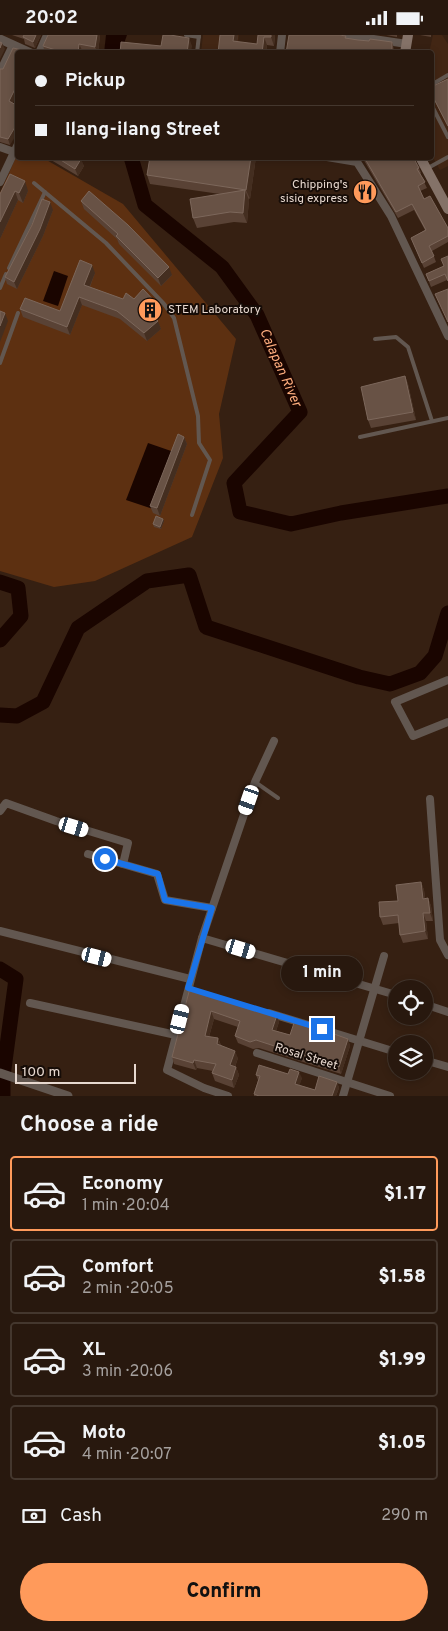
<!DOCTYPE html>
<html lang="en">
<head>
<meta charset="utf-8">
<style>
  :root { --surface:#28180e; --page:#302117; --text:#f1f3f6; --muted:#a5a09e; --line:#44372e; --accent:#ff9a5b }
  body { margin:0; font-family:Overpass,sans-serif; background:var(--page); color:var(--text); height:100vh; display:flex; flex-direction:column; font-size:19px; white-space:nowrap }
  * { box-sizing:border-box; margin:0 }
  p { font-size:16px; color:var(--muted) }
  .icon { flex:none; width:28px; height:28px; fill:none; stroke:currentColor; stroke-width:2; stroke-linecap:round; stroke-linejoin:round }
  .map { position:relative; height:1061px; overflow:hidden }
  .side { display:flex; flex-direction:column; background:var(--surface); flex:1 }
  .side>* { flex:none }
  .banner { position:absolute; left:15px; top:15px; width:419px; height:110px; border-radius:5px; box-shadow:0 2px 8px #0003,0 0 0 1px var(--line); display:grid; align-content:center; height:110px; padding:0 20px; background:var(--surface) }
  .tools { position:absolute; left:388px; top:945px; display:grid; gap:10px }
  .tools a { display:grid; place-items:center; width:45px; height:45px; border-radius:50%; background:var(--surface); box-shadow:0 2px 8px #0003,0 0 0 1px var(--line); font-size:25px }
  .scale { position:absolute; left:15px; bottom:12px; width:121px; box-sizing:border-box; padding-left:5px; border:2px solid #e7d8cf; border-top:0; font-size:14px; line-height:18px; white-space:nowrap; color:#e7d8cf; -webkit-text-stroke:4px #160c07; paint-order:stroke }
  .end { position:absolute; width:22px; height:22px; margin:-11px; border:6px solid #1a73e8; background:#fff; box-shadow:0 0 0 2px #fff }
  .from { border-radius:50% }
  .bubble { position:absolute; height:35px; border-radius:18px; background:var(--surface); box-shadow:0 2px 8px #0003,0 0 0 1px var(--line); font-size:16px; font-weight:800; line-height:35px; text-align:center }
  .car { position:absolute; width:15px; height:30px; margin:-15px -8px; border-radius:6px; box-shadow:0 0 4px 1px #0007; background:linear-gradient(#fff 24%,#345 0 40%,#fff 0 76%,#345 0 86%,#fff 0) }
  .banner b { display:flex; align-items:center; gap:18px; height:48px; font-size:19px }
  .banner b+b { border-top:1px solid var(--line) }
  .banner i { width:12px; height:12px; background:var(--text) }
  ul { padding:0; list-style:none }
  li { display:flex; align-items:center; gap:15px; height:75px; margin:0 10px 8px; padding:0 10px; border:2px solid var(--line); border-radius:5px }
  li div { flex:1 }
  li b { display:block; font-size:19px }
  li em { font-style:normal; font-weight:800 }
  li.on { border-color:var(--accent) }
  li>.icon { width:45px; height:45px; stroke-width:1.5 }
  h2 { padding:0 20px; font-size:22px; line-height:60px }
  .pay { display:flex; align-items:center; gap:12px; height:55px; padding:0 20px; font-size:19px }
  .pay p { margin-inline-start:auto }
  .primary-button { display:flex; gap:10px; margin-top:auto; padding:10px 20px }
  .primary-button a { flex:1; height:58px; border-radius:30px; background:var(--accent); color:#111; font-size:20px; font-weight:800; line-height:58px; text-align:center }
  .status { display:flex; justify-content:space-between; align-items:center; height:35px; padding:0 25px; background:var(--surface); direction:ltr }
  .status svg { height:14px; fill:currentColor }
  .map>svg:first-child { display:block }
  .built { fill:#422614 }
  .green { fill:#5d3011 }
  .water { fill:#1a0500 }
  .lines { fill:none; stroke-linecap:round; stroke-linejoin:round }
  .river { stroke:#1a0500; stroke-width:15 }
  .service { stroke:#625750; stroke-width:4 }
  .minor { stroke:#625750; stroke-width:8 }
  .tertiary { stroke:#625750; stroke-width:9 }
  .secondary { stroke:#847268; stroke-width:10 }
  .wall { fill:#594235 }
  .shaded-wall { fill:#442e20 }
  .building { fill:#685245; stroke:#7c675b }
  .route { stroke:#1a73e8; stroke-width:6 }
  .labels { text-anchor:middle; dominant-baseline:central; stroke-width:4; stroke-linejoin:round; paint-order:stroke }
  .poi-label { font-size:12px; fill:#e7d8cf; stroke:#160c07; text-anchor:end }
  .street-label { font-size:12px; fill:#e7d8cf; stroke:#160c07 }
  .water-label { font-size:14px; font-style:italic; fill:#fead7d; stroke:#160c07 }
</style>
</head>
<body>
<div class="status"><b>20:02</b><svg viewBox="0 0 49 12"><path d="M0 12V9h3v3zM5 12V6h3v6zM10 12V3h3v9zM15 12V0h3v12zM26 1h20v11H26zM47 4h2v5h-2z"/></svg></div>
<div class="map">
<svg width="448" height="1061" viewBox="0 0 448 1061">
  <rect width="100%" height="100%" fill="#362012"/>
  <!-- built -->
  <g class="built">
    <path d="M203 0H239L237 17 201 18Z"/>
    <path d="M433 0H442L448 9V131L440 135 431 119V18H429Z"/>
  </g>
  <!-- green -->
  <path class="green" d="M17 120 18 122 43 123 123 169 236 304 219 379 223 423 192 502 95 546 54 552 0 536V158Z"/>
  <!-- water -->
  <g class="water">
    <path d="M106 0H127L121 17 104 18Z"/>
    <path d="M54 236 68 241 58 271 43 266Z"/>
    <path d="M148 408 174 417 153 474 126 465Z"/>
  </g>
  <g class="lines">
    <!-- river -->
    <g class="river">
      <path id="s1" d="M131 122 145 170 222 232 257 280 300 377 234 448 240 477 291 489 341 478 448 461"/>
      <path d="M0 547 18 553 21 581 0 605"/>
      <path d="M0 680 17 681 43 667 78 593 147 546 189 540 206 592 359 642 390 649 420 638 435 621 448 578"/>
      <path d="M0 934 16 944 3 1041V1061"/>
    </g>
    <!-- service -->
    <g class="service">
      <path d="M186 0 199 2"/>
      <path d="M197 18 199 0"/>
      <path d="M431 50 448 40"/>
      <path d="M431 69 448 102"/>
      <path d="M428 133 448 122"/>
      <path d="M34 148 106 208 164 269 174 283 198 381 199 408 210 425 192 480"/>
      <path d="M9 233 45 157"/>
      <path d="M0 253 6 239"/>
      <path d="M375 304 396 302 408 312 432 386"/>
      <path d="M0 328 18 278"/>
      <path d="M360 402 448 383"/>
      <path d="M255 747 278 763"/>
    </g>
    <!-- minor -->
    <g class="minor">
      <path d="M347 0 407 9"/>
      <path d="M39 18 47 0"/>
      <path d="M280 18 282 0"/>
      <path d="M0 37 13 10"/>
      <path d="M0 112 14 117"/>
      <path d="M327 122 357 127 391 181 448 301"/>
      <path d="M0 147 18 109"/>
      <path d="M448 645 395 667 413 701 448 687"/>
      <path d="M430 764 440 905 448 920"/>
      <path d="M0 776 6 768 56 786 128 808 123 829"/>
      <path d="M88 819 157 839 165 865 212 873"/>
      <path d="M0 896 190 944"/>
      <path d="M202 903 255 747 274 706"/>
      <path d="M30 968 176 1000"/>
      <path d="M424 969 448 977"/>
      <path d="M269 978 396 1017"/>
      <path d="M257 1018 390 1061"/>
      <path d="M424 1025 448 1032"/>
      <path d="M228 1061 204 1053 167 1035 202 903 396 960"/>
      <path d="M343 1061 384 921"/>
    </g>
    <!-- tertiary -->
    <g class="tertiary">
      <path d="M0 4 31 18"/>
      <path d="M0 1038 68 1061"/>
    </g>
    <!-- secondary -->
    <g class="secondary">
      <path d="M405 18 408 0"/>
      <path d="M420 122 448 174"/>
    </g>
  </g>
  <!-- wall -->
  <g class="wall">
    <path d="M12 0H41L35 13 25 9 24 4Z"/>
    <path d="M48 0H100L98 18 82 15 81 18 45 17 43 11Z"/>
    <path d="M220 0H238L237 7 257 9 258 0H275L274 11 267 10 266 18H218Z"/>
    <path d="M386 0H397V2Z"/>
    <path d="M420 0H431V2Z"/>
    <path d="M18 18V58L12 68 10 110 0 107V34H3Z"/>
    <path d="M448 44V92L431 59V52Z"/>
    <path d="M46 122H79L84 131 78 141Z"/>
    <path d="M150 122H256L250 164 249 163V165L247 188 234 187 197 193 193 183 220 159 150 149 147 140Z"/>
    <path d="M362 122H413L419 133 421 138 420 139 427 153 420 156 424 164 448 193V207L432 216 436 227 424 233 411 203 425 195 414 175 398 183Z"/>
    <path d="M10 139 28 156 23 168 18 165 0 204Z"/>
    <path d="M81 166 172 240 161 251 119 209 117 204 84 174Z"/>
    <path d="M53 175 43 201 17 254 7 249 5 242Z"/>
    <path d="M448 221 447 245 431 252 426 239 444 231Z"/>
    <path d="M95 238 90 252 123 264H134L162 279 157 285 161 294 147 306 120 284 82 270 70 300 23 282 20 274 60 276Z"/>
    <path d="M405 341 408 349 416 385 371 393 368 385Z"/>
    <path d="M184 402 187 409 160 481 153 478 150 471Z"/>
    <path d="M163 484 164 486 161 494 154 492 153 489Z"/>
    <path d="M421 847 424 855 425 863H428L431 871 433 886H426L428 904 403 908 400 900 399 888 383 890 380 882 398 866Z"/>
    <path d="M190 953 277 980 279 987 276 996 290 1000 348 1004 350 1011 341 1039 259 1013 253 1014 238 1008 235 1001 238 992 214 984 209 1002 218 1003 221 1010 238 1023 235 1032H236L239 1040 234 1053 215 1046 212 1038 213 1036 197 1033 196 1035 174 1029 172 1022Z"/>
    <path d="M256 1040 302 1043 299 1050 315 1055 337 1047 339 1053 336 1061H254V1059L258 1045Z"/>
  </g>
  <!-- shaded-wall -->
  <g class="shaded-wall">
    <path d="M36 0H41L35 13 33 7Z"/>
    <path d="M97 0H100L98 18 95 12Z"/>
    <path d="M234 0H238L236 14 233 6Z"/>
    <path d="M271 0H275L274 11 271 2Z"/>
    <path d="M264 2 267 10 266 18H262Z"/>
    <path d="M189 3 192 11 191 18H187Z"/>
    <path d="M392 7 394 13V18H392Z"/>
    <path d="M2 8 5 14 0 24V13Z"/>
    <path d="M79 9 82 15 81 18H78Z"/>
    <path d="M18 48V58L11 72 9 66Z"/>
    <path d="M18 87V97L10 110 8 104Z"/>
    <path d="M251 122H256L250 164 246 155Z"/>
    <path d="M81 124 84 131 78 141 75 134Z"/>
    <path d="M25 146 28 156 23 168 19 158Z"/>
    <path d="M245 155 249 165 247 188 243 178Z"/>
    <path d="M15 156 18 165 0 204V187Z"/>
    <path d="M50 167 53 175 43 201 17 254 14 247Z"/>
    <path d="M92 230 95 238 87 258 84 250Z"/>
    <path d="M169 232 172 240 161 251 158 243Z"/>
    <path d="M79 262 82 270 70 300 67 292Z"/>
    <path d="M159 271 162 279 154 288 151 280Z"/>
    <path d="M5 278 8 286 0 307V291Z"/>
    <path d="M158 286 161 294 147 306 144 298Z"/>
    <path d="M405 341 408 349 416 385 413 377Z"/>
    <path d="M184 402 187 409 160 481 157 473Z"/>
    <path d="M163 484 164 486 161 494 160 492Z"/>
    <path d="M421 847 424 855 426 872 423 864Z"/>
    <path d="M428 863 431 871 433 886 430 878Z"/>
    <path d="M423 878 426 886 428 904 425 896Z"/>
    <path d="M211 976 214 984 207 1008 205 1001Z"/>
    <path d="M277 980 279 987 274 1002 272 995Z"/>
    <path d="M218 1003 221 1011 217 1009Z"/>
    <path d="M348 1004 350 1011 341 1039 339 1032Z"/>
    <path d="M235 1016 238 1023 233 1037 230 1030Z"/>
    <path d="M194 1025 197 1033 196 1035 193 1028Z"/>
    <path d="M236 1032 239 1040 234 1053 232 1045Z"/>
    <path d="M299 1037 302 1043 298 1055 295 1049Z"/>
    <path d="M337 1047 339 1053 336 1061H332Z"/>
  </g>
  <!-- building -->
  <g class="building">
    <path d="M24 0H36L33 7 23 2Z"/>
    <path d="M48 0H97L95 12 79 9 78 18 62 17 43 11Z"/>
    <path d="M163 0H170L189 3 187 18H120L121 7 161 11Z"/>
    <path d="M220 0H234L233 6 257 9 258 0H271V2H264L262 18H218Z"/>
    <path d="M289 0H339L346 1 345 3 358 5 369 6 370 4 392 7V18H286Z"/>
    <path d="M0 7 2 8 0 13Z"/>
    <path d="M13 13 32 17 18 18V48L9 66 18 71V87L8 104 0 102V34H3Z"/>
    <path d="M448 44V91L431 58V52Z"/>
    <path d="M56 122H79L81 124 75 134Z"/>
    <path d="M150 122H251L246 155 147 140Z"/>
    <path d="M364 122H413L419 133 417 134 425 147 418 151 424 164 430 161 448 193V201L429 211 434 221 422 228 411 203 426 195 412 169 396 177Z"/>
    <path d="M10 139 25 146 19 158 15 156 0 187V159Z"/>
    <path d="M245 155 243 178 230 177 193 183 190 164Z"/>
    <path d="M89 156 128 190 169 232 158 243 116 201 118 199 81 166Z"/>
    <path d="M42 164 50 167 40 194 14 247 5 242 32 190Z"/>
    <path d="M448 221V246L445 239 429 246 426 239 444 231 441 224Z"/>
    <path d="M80 225 92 230 84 250 123 264 126 258 134 264 143 254 159 271 151 280 158 286 144 298 117 276 79 262 67 292 20 274 25 263 60 276Z"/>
    <path d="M448 254V287L435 259Z"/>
    <path d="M0 276 5 278 0 291Z"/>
    <path d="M405 341 413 377 368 385 361 352Z"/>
    <path d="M178 399 184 402 157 473 150 471Z"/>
    <path d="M156 481 163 484 160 492 153 489Z"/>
    <path d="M421 847 423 864 428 863 430 878H423L425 896 400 900 398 880 380 882 379 867 398 866 396 850Z"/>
    <path d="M190 953 277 980 272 995 290 1000 295 985 348 1004 339 1032 256 1005 250 1007 235 1001 240 986 211 976 205 1001 218 1003 217 1009 235 1016 230 1030 236 1032 232 1045 212 1038 216 1029 194 1025 193 1028 172 1022Z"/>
    <path d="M259 1030 288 1039 290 1034 299 1037 295 1049 315 1055 319 1041 337 1047 332 1061H259L254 1059 260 1041 256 1040Z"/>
  </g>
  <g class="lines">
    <!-- route -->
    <path class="route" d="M105 824 158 839 165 865 212 873 188 953 322 994"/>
  </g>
  <!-- icons -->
  <defs>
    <g id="restaurant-disc" transform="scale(1.25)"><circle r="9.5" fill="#ff9a5b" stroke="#160c07"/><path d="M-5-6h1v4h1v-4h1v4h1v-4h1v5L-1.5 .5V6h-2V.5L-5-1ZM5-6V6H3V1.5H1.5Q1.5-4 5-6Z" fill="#111"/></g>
    <g id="building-disc" transform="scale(1.25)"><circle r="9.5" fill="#ff9a5b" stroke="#160c07"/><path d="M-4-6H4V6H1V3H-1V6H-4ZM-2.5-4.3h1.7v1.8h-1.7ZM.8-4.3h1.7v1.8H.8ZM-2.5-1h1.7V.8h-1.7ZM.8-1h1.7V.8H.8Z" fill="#111"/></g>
  </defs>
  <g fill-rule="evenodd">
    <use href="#restaurant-disc" x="365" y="157"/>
    <use href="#building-disc" x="150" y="275"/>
  </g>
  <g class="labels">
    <!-- poi labels -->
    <g class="poi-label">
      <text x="348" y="150">Chipping's<tspan x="348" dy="14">sisig express</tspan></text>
      <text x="168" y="275" text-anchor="start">STEM Laboratory</text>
    </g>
    <!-- street labels -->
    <g class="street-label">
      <text transform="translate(306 1022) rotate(17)">Rosal Street</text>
    </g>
    <!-- water labels -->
    <g class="water-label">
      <text stroke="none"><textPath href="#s1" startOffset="266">Calapan River</textPath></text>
    </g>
  </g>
</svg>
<div class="tools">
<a><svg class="icon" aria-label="locate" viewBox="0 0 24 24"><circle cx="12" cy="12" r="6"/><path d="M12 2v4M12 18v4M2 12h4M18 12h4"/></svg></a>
<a><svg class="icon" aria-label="layers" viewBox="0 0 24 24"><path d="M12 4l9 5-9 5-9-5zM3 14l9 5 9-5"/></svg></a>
</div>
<div class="scale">100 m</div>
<i class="end from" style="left:105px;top:824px"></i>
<i class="end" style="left:322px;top:994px"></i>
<div class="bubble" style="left:281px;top:921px;width:82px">1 min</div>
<i class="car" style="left:249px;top:765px;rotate:199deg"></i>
<i class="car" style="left:74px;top:792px;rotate:107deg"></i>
<i class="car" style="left:241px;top:914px;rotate:107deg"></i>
<i class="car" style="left:97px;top:922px;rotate:104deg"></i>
<i class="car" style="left:180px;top:984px;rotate:14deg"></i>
<div class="banner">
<b><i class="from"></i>Pickup</b>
<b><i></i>Ilang-ilang Street</b>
</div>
</div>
<section class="side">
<h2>Choose a ride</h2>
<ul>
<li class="on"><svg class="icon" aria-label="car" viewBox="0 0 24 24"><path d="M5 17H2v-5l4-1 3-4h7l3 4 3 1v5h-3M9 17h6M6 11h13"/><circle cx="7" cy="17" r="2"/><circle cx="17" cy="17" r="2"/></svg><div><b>Economy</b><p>1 min · 20:04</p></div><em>$1.17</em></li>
<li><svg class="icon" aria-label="car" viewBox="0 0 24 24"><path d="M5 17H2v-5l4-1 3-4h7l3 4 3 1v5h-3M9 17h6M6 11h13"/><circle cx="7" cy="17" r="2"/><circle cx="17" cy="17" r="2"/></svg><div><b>Comfort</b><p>2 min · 20:05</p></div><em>$1.58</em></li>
<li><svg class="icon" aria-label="car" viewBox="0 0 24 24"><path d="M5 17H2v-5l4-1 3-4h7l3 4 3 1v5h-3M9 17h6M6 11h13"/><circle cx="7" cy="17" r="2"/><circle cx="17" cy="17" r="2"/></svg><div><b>XL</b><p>3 min · 20:06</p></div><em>$1.99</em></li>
<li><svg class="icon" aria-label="car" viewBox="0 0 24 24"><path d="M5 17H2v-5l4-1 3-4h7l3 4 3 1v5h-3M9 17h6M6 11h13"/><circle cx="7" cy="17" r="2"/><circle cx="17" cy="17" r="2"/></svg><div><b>Moto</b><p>4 min · 20:07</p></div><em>$1.05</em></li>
</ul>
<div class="pay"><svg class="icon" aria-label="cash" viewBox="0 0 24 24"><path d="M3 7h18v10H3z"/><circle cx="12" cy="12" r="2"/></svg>Cash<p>290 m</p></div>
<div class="primary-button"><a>Confirm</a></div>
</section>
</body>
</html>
